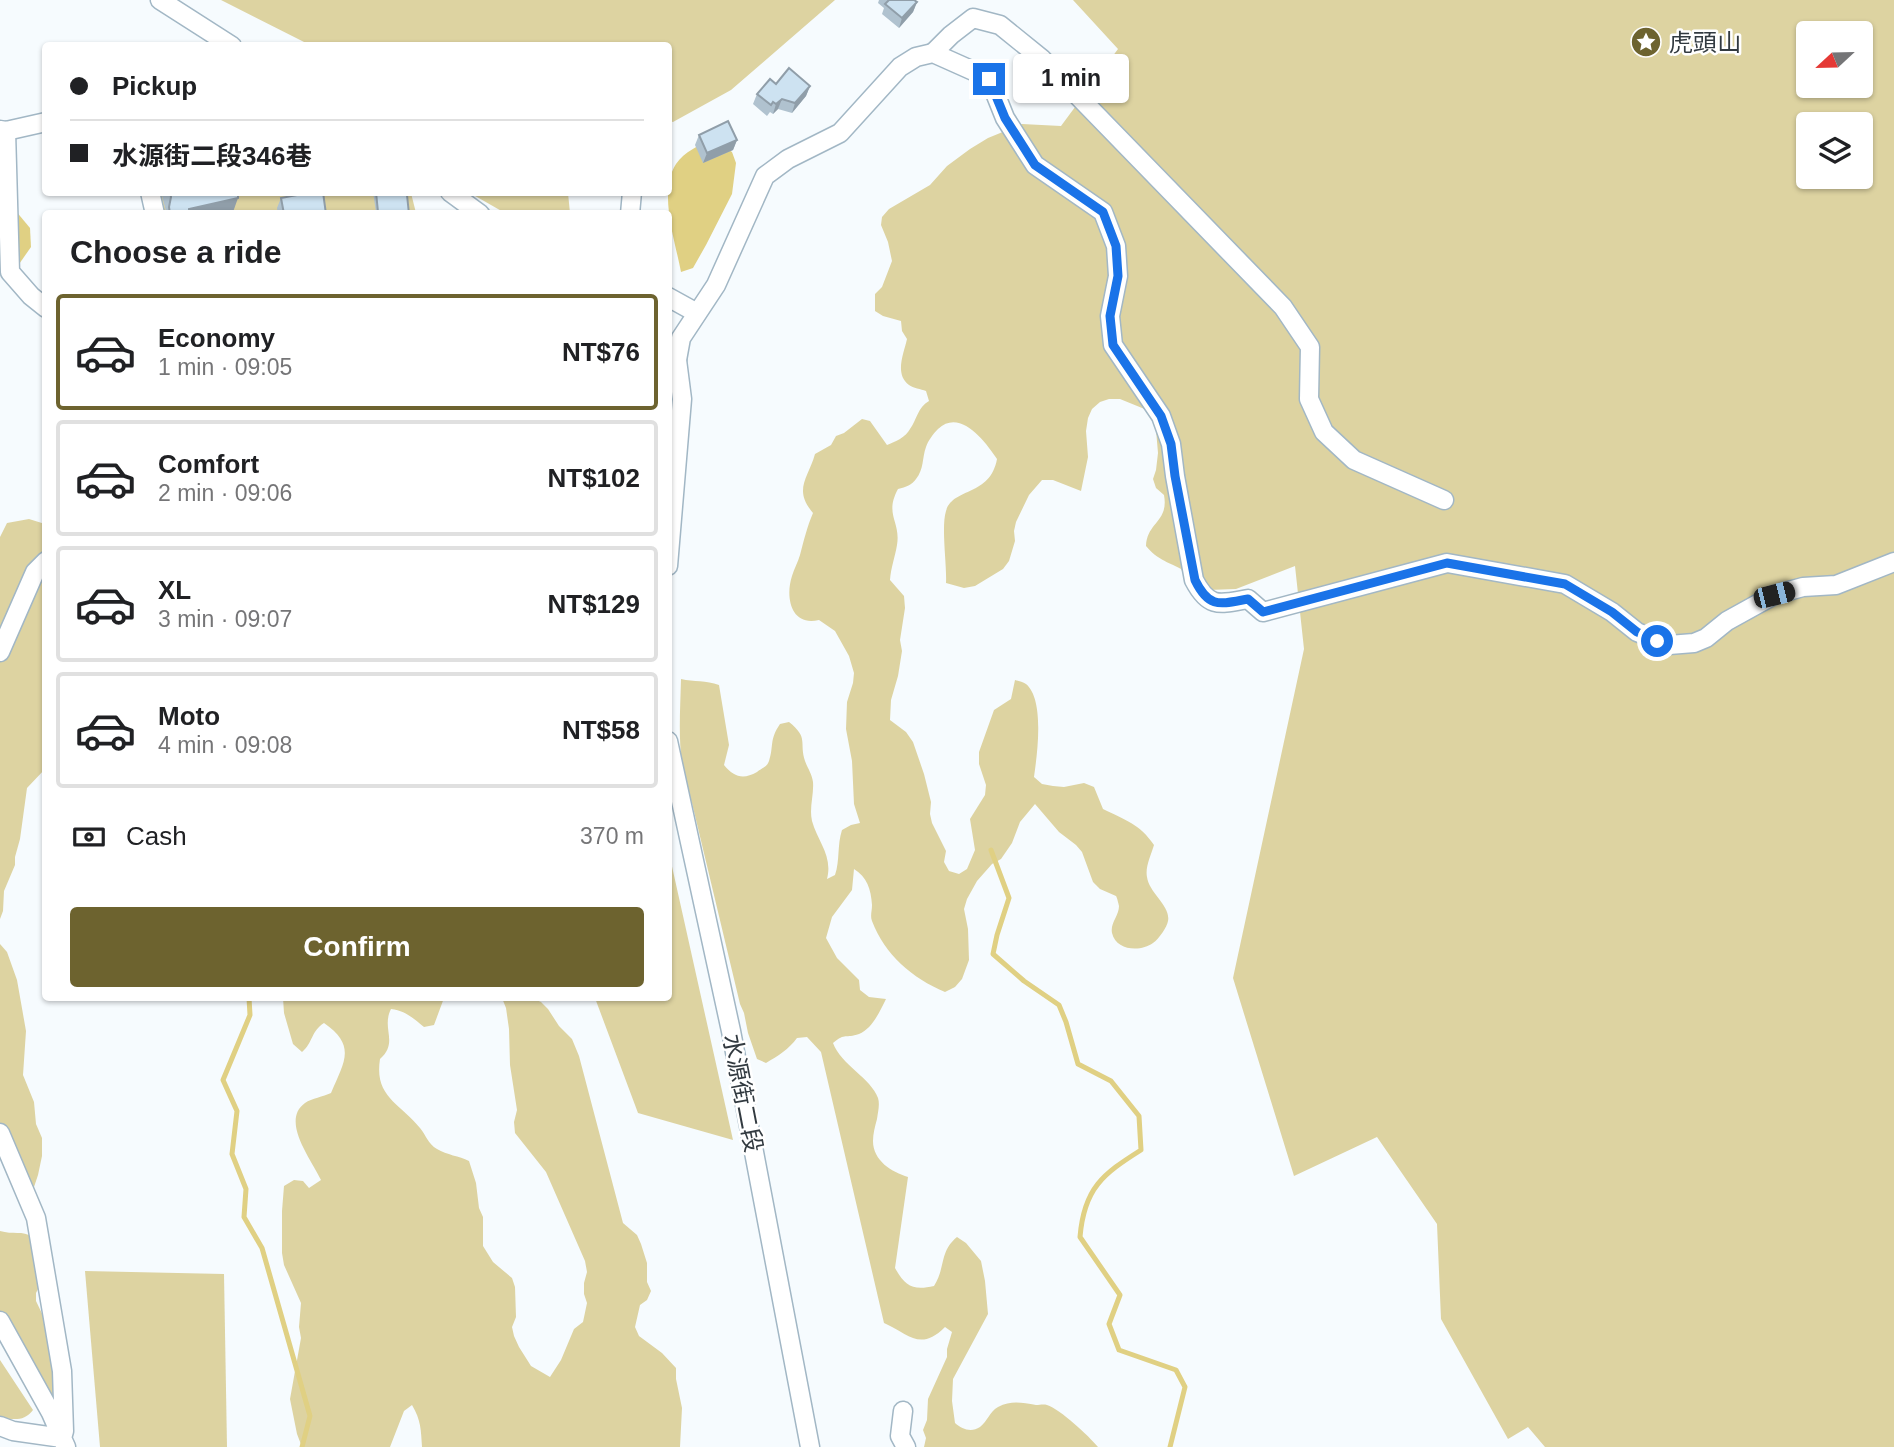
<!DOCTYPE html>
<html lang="en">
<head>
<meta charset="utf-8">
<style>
  :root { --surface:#fff; --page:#f6f6f6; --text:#202124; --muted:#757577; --line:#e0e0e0; --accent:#6d632f }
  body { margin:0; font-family:Arial,"Noto Sans TC",sans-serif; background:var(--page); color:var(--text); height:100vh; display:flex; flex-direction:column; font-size:26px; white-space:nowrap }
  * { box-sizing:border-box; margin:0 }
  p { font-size:23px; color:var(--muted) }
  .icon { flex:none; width:38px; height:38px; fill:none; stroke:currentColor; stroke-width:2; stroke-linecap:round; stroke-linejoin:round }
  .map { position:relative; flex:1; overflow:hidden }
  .sheet { position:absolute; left:42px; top:210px; width:630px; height:791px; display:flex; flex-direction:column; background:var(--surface); border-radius:7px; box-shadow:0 2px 5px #0004 }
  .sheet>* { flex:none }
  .hud { position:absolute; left:42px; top:42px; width:630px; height:154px; border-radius:7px; box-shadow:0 2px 5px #0004; display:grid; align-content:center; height:154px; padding:0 28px; background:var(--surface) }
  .needle { width:46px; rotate:248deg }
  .controls { position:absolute; left:1796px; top:21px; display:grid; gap:14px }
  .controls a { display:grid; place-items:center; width:77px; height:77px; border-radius:7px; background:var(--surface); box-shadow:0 2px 5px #0004; font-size:35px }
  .end { position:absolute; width:32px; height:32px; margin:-16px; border:9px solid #1a73e8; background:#fff; box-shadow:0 0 0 4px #fff }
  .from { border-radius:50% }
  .bubble { position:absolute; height:49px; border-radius:7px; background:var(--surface); box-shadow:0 2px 5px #0004; font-size:23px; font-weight:700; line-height:49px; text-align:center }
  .car { position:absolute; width:21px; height:42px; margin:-21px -10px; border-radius:9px; box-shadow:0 0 5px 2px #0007; background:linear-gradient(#222 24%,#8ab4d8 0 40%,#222 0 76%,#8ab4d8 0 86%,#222 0) }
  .hud b { display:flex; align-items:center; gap:24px; height:66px; font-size:26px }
  .hud b+b { border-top:2px solid var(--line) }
  .hud i { width:18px; height:18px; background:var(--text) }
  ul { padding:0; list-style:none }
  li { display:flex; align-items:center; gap:21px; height:116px; margin:0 14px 10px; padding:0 14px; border:4px solid var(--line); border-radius:7px }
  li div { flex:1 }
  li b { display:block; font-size:26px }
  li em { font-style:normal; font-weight:700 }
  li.current { border-color:var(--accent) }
  li>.icon { width:63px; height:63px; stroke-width:1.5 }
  h2 { padding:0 28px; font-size:32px; line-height:84px }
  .pay { display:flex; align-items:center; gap:18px; height:77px; padding:0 28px; font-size:26px }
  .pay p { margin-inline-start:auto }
  .cta { display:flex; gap:14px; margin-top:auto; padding:14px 28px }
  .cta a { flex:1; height:80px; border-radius:7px; background:var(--accent); color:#fff; font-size:28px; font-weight:700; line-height:80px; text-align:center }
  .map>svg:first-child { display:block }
  .green { fill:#ddd3a1; fill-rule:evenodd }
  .water { fill:#e0d083 }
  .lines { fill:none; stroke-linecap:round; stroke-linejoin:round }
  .stream { stroke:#e0d083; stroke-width:5 }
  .minor-casing { stroke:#a2b7c5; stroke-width:21 }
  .minor { stroke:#fff; stroke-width:18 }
  .wall { fill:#b0c2cf }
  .shaded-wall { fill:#909ea9 }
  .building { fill:#cde2f1; stroke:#909ea9; stroke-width:2 }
  .route { stroke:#1a73e8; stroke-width:9 }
  .labels { text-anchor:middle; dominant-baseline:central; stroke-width:5; stroke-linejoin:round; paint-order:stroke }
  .poi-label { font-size:24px; fill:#323a40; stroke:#fff; text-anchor:start }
  .street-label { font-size:24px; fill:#323a40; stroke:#fff }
</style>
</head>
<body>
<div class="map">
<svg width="1894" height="1447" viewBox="0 0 1894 1447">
  <rect width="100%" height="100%" fill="#f6fbfe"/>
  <!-- green -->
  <g class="green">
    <path d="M221 0H835L731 90 673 122 669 121 668 46 310 45Z"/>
    <path d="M1073 0H1894V1447H1545L1528 1427 1508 1439 1441 1319 1437 1224 1377 1137 1294 1176 1233 978 1304 649 1295 566 1236 589 1208 590 1191 587 1181 569C1166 561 1158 560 1146 546 1147 522 1169 522 1164 495L1156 488 1153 479 1156 470 1158 453 1155 418 1147 410 1120 399H1109L1100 402 1092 409 1088 418 1086 431 1088 457 1081 491 1053 480H1042L1029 495 1016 522 1014 531 1015 541 1009 561 1003 569 975 586 964 588 946 583C947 565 941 527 946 511 953 487 990 497 997 459 985 441 960 408 938 429 933 434 928 441 926 447 922 458 924 469 916 479 912 485 906 487 898 489 884 515 901 521 897 545 895 557 891 567 890 580L904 596 905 608 900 640 902 651 898 676 891 700 890 720 906 732 913 742 924 774 931 802 930 814 932 823 946 851 944 862 949 871 959 874 967 869 975 850 970 819 985 795 986 785 979 764V752L994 710 1011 699 1015 680C1019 681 1023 682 1026 684 1045 700 1037 755 1034 777L1042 784 1053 786 1064 787 1084 783 1094 787 1103 809C1125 820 1140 824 1154 845 1151 855 1145 867 1147 877 1149 893 1171 906 1168 921 1167 927 1159 939 1153 943 1141 952 1116 951 1112 933 1110 923 1119 916 1119 906 1119 906 1117 897 1116 896L1100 889 1093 882 1082 852 1076 845 1059 832 1035 804 1020 822 1012 843 1001 859 992 864 977 881 967 899 964 909 968 929 969 960 962 979 955 987 945 992C912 978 885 955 872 921 870 916 872 911 872 905 871 889 867 877 854 869L852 890 832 917 826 938 837 958 859 980 860 990 869 997 886 999C880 1011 872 1029 859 1034 845 1039 846 1032 833 1043 841 1065 871 1078 878 1098 880 1104 878 1112 877 1119 875 1126 873 1134 873 1141 873 1161 892 1172 908 1177L895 1268C905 1286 913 1291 934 1286 946 1267 939 1252 957 1237L966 1243 981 1261 985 1281 988 1314 953 1379 952 1401 955 1423C962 1429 971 1433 980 1427 988 1421 989 1412 998 1407 1012 1400 1022 1403 1036 1405 1040 1405 1043 1404 1047 1405 1060 1409 1089 1436 1098 1447H924L926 1438 923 1430 927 1420 928 1399 947 1357V1349L952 1332 945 1327C920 1352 909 1334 884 1323L821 1052 807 1037 797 1038C789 1049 778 1056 766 1063L757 1059 748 1033 744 1013 740 1004 692 803C676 762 680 722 681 679 694 682 706 680 719 685L729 745 724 765C734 777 743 780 757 772 762 768 767 767 769 761 774 746 769 740 780 724L789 722C809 738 799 742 805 761 808 769 812 774 813 782 814 795 809 808 812 821 818 842 833 856 827 879L835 875C840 860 837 845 842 830L851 825 860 823 854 804 852 761 846 729 847 702 853 683 854 673 849 656 835 631 819 620C791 627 785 597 792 576 794 569 798 562 800 555 804 540 807 527 813 513 793 489 808 479 815 454L831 445 836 436 844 433 862 419 870 421 887 445C895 442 906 437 910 429 917 419 918 407 929 401L926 391C921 389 913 388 909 385 894 374 904 353 907 339L902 331 901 321 883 316 875 311V294L882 287 892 261 888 242 881 225 882 217 889 209 930 185 947 166 970 149 988 138 1022 124 1061 126 1118 49ZM1808 33H1860V86H1808ZM1808 124H1860V177H1808Z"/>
    <path d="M158 193H411L416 213H161Z"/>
    <path d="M470 193H568L570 213H505Z"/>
    <path d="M29 519 45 524V769L27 788 20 839 15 857V865L4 891 3 911 0 919V537L7 523Z"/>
    <path d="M669 853 733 1140 638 1113 595 998H668Z"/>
    <path d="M0 944 7 952 17 980 26 1031 23 1075 34 1102 36 1124 42 1138V1156L38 1175 32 1193 0 1142Z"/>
    <path d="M283 998H444L434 1025 424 1027C413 1018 406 1011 391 1009 381 1029 399 1042 380 1059 374 1097 400 1103 420 1128 426 1135 428 1144 437 1149 447 1155 459 1156 469 1161L476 1183 479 1208 483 1217V1246L493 1262 512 1278 515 1287 516 1317 512 1327 514 1336 519 1347 531 1366 550 1377 561 1360 574 1329 583 1322 587 1303 584 1294V1283L587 1272 585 1261 546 1172 515 1133 514 1122 517 1110 510 1065 509 1029 506 1008 502 998H532L541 1002 548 1009 559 1026 572 1039 579 1056 623 1223 637 1235 641 1244 647 1263V1282L651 1291 647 1300 640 1305 635 1327 639 1336 662 1353 676 1368V1379L682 1408 680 1447H422C421 1430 421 1420 412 1405L404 1411 390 1447H302L297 1434 290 1399 301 1338 299 1327 301 1303 284 1265 282 1253V1211L284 1186 294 1180 303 1181 309 1188 321 1180C312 1160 280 1121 305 1103 312 1098 323 1097 331 1093 344 1062 357 1046 324 1023 311 1031 313 1043 302 1052L293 1044 284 1013Z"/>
    <path d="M0 1231C13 1235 22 1230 33 1237L40 1285 36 1293V1301L57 1345 58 1390 46 1401 0 1333Z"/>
    <path d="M85 1271 224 1274 227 1447H100Z"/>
    <path d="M0 1360 33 1410C24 1422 14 1419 0 1418Z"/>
  </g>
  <!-- water -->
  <g class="water">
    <path d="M712 138 732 152 736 163 732 194 706 245 693 268 681 272C675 240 658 192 676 164 684 152 700 145 712 138Z"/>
    <path d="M10 204 30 228 31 247 17 267Z"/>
  </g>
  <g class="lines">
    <!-- stream -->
    <g class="stream">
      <path d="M991 850 1009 898 997 935 993 954 1024 981 1059 1005 1066 1022 1078 1064 1111 1081 1139 1116 1141 1150C1103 1174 1084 1188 1080 1237L1120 1295 1109 1324 1119 1350 1176 1370 1185 1387 1170 1447"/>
      <path d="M249 998 250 1015 223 1080 237 1111 232 1154 246 1189 244 1217 262 1248 310 1416 302 1447"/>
    </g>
    <!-- minor casing -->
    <g class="minor-casing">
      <g id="minor">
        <path d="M160 0 232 46"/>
        <path d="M933 53 951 35 973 18 1000 25 1042 59 1283 307 1310 347 1309 399 1324 432 1354 460 1444 500"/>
        <path d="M0 130 6 131 46 122"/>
        <path d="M6 131 10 272 31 296 46 308"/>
        <path d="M150 192 155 214"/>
        <path d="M450 192 480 214"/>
        <path d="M630 214 632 192"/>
        <path d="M668 297 697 313"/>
        <path d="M677 360 681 338 716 285 765 176 788 159 840 133 900 67 916 57 933 53 989 78 1005 118 1035 165 1103 212 1116 246 1118 276 1110 316 1113 345 1161 416 1171 444 1175 476 1194 580C1209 609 1220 604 1248 599L1263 612 1447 563 1565 584 1612 612 1637 632 1669 645 1694 643 1706 638 1727 621 1774 595 1803 587 1836 585 1894 562"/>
        <path d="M668 566 682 399 677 360 671 353"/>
        <path d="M0 652 35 572 46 561"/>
        <path d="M668 741 731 1031 810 1447"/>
        <path d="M0 1133 36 1218 62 1371 64 1431 62 1438 66 1447"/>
        <path d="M0 1321 51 1413 62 1438 13 1431 0 1426"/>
        <path d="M903 1411 900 1436 906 1447"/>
      </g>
    </g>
    <!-- minor -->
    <use href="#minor" class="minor"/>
  </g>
  <!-- wall -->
  <g class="wall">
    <path d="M879 0H914L917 2 913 12 899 28 882 14 884 8 878 3Z"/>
    <path d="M776 84 810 86 806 96 792 113 778 109 773 114 770 112 767 116 753 104 757 94Z"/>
    <path d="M699 135 737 140 733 150 703 163 695 145Z"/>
    <path d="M161 192H241L238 193 233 212 225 214H166V211Z"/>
    <path d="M373 192H402L409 214H365L366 212H376Z"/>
    <path d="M281 198 326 214H278L277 208Z"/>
  </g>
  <!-- shaded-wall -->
  <g class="shaded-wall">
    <path d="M917 2 913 12 899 28 902 18Z"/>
    <path d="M810 86 806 96 792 113 795 103Z"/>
    <path d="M782 99 778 109 773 114 776 104Z"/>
    <path d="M737 140 733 150 703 163 707 153Z"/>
    <path d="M238 198 233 212 225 214H187L189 209Z"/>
  </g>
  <!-- building -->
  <g class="building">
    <path d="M889 0H914L917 2 902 18 885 4Z"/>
    <path d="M789 68 810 86 795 103 782 99 776 104 773 102 771 105 757 94 770 79 776 84Z"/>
    <path d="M728 121 737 140 707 153 699 135Z"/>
    <path d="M170 192H238V198L189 209V214H170L169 207 171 197Z"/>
    <path d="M313 192H323L326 214H284L281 198Z"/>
    <path d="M376 192H402L407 195 409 214H366V212H378Z"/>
  </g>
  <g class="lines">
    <!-- route -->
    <path class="route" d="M989 79 1005 118 1035 165 1103 212 1116 246 1118 276 1110 316 1113 345 1161 416 1171 444 1175 476 1195 580C1209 609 1220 604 1248 599L1263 612 1447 563 1565 584 1612 612 1637 632 1657 641"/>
  </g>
  <!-- icons -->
  <defs>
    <g id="sight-disc" transform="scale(1.575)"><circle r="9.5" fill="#6d632f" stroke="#fff"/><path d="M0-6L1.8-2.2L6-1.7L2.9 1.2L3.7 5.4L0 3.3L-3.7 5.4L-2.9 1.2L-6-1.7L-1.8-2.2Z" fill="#fff"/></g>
  </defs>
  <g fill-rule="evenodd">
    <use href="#sight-disc" x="1646" y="42"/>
  </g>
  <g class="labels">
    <!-- poi labels -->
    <g class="poi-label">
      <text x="1669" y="42">虎頭山</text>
    </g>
    <!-- street labels -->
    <g class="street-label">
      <text transform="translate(743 1093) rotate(79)">水源街二段</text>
    </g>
  </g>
</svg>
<div class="controls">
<a><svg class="needle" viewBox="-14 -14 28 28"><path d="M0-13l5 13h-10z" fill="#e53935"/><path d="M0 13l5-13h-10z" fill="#757577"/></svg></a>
<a><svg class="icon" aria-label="layers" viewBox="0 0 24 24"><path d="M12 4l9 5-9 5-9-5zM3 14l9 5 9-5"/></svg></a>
</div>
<i class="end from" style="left:1657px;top:641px"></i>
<i class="end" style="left:989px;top:79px"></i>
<div class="bubble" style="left:1013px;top:54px;width:116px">1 min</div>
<i class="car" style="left:1774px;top:595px;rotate:76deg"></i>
<div class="hud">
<b><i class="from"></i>Pickup</b>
<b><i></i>水源街二段346巷</b>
</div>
<section class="sheet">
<h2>Choose a ride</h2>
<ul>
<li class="current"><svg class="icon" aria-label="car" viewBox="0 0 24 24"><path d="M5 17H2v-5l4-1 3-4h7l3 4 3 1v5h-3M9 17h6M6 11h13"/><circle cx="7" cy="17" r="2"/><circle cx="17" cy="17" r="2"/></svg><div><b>Economy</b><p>1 min · 09:05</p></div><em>NT$76</em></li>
<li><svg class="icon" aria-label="car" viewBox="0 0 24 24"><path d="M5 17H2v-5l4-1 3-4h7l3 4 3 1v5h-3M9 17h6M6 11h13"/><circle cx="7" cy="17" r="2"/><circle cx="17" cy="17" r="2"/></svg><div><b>Comfort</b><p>2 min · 09:06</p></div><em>NT$102</em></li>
<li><svg class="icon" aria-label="car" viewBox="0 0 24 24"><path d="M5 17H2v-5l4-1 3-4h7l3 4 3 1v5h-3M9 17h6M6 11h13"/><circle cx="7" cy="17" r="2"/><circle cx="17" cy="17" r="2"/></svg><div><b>XL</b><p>3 min · 09:07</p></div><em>NT$129</em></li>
<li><svg class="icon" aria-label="car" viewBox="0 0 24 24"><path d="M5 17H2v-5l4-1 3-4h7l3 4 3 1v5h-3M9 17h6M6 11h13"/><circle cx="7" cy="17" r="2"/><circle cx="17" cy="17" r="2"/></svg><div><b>Moto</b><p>4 min · 09:08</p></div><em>NT$58</em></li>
</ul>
<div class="pay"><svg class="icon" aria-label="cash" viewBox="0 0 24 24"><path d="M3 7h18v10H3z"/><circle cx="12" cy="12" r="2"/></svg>Cash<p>370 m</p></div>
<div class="cta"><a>Confirm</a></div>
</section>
</div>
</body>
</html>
